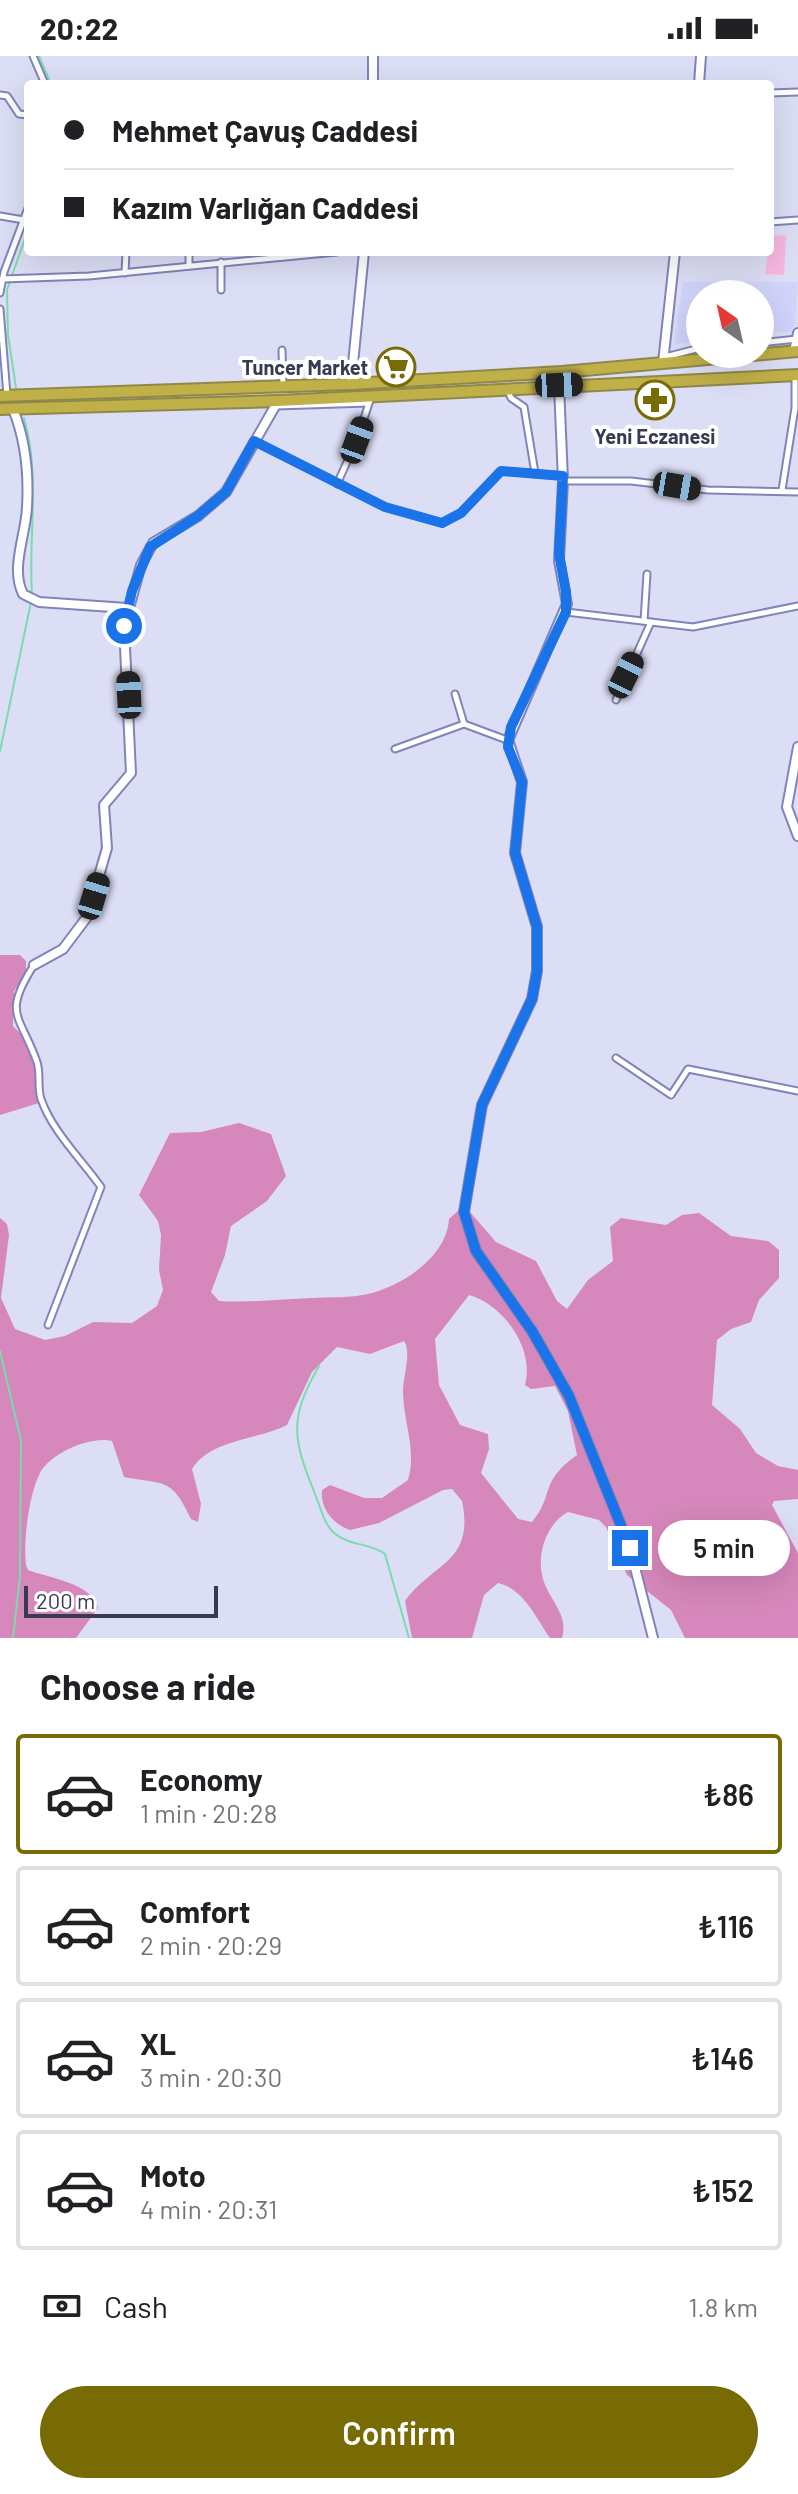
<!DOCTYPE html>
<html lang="en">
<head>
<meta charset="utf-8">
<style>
  :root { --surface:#fff; --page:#f2f2f2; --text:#202124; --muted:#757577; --line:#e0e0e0; --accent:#786b03 }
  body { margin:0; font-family:Barlow,sans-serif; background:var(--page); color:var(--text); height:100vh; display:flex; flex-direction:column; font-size:30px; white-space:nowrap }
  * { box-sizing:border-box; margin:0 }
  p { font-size:26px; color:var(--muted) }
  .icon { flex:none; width:44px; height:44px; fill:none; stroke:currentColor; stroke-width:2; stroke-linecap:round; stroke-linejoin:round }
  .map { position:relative; height:1582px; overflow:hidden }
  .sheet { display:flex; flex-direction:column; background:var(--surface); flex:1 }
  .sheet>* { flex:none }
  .hud { position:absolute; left:24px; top:24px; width:750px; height:176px; border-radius:8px; box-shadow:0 8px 32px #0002; display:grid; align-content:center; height:176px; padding:0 40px; background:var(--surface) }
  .needle { width:52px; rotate:326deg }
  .fabs { position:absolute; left:686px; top:224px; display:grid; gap:16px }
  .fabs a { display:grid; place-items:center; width:88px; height:88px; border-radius:50%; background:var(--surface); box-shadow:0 8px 32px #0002; font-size:40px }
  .scale { position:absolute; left:24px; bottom:20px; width:194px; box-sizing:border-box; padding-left:8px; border:4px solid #383a51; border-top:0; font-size:22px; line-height:28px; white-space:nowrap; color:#383a51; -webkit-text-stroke:6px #fff; paint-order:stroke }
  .end { position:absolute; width:36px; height:36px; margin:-18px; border:10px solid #1a73e8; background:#fff; box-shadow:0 0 0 4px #fff }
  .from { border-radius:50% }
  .bubble { position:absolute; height:56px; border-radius:28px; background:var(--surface); box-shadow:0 8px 32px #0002; font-size:26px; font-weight:600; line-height:56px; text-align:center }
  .car { position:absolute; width:24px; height:48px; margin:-24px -12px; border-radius:10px; box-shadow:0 0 6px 2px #0007; background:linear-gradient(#222 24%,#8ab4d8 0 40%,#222 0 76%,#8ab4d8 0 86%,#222 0) }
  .hud b { display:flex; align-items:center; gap:28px; height:76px; font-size:30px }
  .hud b+b { border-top:2px solid var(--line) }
  .hud i { width:20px; height:20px; background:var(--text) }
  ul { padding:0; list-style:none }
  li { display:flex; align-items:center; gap:24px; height:120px; margin:0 16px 12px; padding:0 24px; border:4px solid var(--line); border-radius:8px }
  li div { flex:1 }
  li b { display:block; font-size:30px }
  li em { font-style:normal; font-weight:600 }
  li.active { border-color:var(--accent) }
  li>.icon { width:72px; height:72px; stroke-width:1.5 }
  h2 { padding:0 40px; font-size:36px; line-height:96px }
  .pay { display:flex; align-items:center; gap:20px; height:88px; padding:0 40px; font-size:30px }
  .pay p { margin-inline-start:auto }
  .primary-button { display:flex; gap:16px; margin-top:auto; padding:16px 40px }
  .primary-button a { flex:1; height:92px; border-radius:48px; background:var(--accent); color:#fff; font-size:32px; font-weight:600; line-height:92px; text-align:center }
  .status { display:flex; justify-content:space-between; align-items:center; height:56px; padding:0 40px; background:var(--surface); direction:ltr }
  .status svg { height:22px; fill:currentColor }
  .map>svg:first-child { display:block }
  .built { fill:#d0d4fb }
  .green { fill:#f7b7e0 }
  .forest { fill:#d687bb; fill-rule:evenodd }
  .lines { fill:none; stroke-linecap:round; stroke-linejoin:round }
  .stream { stroke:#7adcac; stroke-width:2 }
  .street-casing { stroke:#8184b9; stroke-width:9 }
  .secondary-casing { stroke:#8184b9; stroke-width:12 }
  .highway-casing { stroke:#90874b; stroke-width:14 }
  .street { stroke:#fff; stroke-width:5 }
  .secondary { stroke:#fff; stroke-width:8 }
  .highway { stroke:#c0b048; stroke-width:10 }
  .route { stroke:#1a73e8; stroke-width:10 }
  .labels { text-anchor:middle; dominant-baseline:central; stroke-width:8; stroke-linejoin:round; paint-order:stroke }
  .poi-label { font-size:20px; font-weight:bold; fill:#383a51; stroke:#fff; text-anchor:end }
</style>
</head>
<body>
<div class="status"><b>20:22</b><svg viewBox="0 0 49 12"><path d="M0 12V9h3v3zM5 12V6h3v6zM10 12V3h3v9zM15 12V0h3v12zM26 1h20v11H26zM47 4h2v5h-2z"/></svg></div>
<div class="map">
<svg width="798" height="1582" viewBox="0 0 798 1582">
  <rect width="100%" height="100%" fill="#dcdef5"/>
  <!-- built -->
  <path class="built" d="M683 226H798L794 270 790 276 760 277V238H700V284L674 289Z"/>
  <!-- green -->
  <path class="green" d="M770 179 786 180 784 219 765 218Z"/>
  <!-- forest -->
  <g class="forest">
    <path d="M0 899H20L26 905V918L14 935 13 970C40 997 44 1007 39 1047L0 1059Z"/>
    <path d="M239 1067 271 1078 286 1120 267 1145 231 1170 225 1199 211 1236 219 1245C250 1247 281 1243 312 1242 330 1241 350 1242 368 1238 403 1230 447 1200 449 1163L460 1153 470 1156 496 1186 536 1205 557 1245 567 1253 588 1224 613 1205 610 1171 621 1162 666 1169 682 1159 699 1157 731 1180 768 1185 779 1194V1222L759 1244 751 1266 731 1273 717 1284 712 1349 740 1373 756 1397 778 1410 798 1414V1443L774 1445 772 1449 798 1497V1582H685L671 1554 627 1519 606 1471 599 1464 568 1456C546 1468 536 1499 543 1523 549 1544 569 1558 562 1582H550C536 1562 524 1533 498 1527L484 1539 472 1582H412L405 1545C433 1506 475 1507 462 1445L452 1433 443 1434 379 1467 350 1474C333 1468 320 1453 322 1434L330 1429 364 1442H382L408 1424C417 1394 403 1365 403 1335 403 1320 412 1296 404 1285L370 1298 337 1291 312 1316 287 1369C258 1384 211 1383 192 1413L201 1448 198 1466 191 1463C171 1420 164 1429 124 1421L112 1385C90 1380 51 1397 40 1417 29 1438 23 1485 26 1509L28 1514C49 1522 92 1527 98 1552L76 1582H0V1162L7 1168 9 1179 1 1242 15 1273 45 1284 65 1280 93 1266 132 1267 157 1250 163 1234 159 1214 161 1179 158 1165 139 1139 170 1077 201 1076ZM469 1239C504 1249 535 1293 525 1329L531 1333 555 1330 568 1355 577 1399C538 1427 555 1439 532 1466L518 1463 481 1417 489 1393 488 1378 460 1369 439 1329 435 1283Z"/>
  </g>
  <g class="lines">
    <!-- stream -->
    <g class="stream">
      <path d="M39 0 51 28"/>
      <path d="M16 332 8 279 7 234 28 174"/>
      <path d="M24 362C41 421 28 479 32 539"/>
      <path d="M0 695 31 546"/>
      <path d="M0 1295 21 1385 20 1520 13 1582"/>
      <path d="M319 1310C288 1364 293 1383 315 1438 320 1450 324 1468 334 1477 349 1490 371 1487 385 1498L409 1582"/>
    </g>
    <!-- street casing -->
    <g class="street-casing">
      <g id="street">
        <path d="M33 0 45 28"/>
        <path d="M770 37 798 36"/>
        <path d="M0 39 7 40 19 58 28 59"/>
        <path d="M0 160 24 164"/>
        <path d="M770 166 798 164"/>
        <path d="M189 196V209"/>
        <path d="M221 206V234"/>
        <path d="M125 217 126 196"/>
        <path d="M2 223 89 220 337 196"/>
        <path d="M0 237 4 216 28 152"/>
        <path d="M0 253 7 339"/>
        <path d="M760 287 797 283"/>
        <path d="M282 294 283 329"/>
        <path d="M665 301 700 292"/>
        <path d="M507 333 511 342 524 351 535 417"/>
        <path d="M276 350 369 347"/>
        <path d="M255 386 385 451 442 467 461 457 501 415 563 420"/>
        <path d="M564 425H631L708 434 798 436"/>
        <path d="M337 428 357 384 371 341"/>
        <path d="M782 434 795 352V320"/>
        <path d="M566 556 693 571 798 550"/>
        <path d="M644 565 647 518"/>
        <path d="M455 638 464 668"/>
        <path d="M616 644 651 566"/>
        <path d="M395 693 464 668 507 684"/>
        <path d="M34 909C2 959 20 958 37 1006 41 1018 37 1031 41 1043 52 1075 81 1103 101 1131L48 1269"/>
        <path d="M616 1002 671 1039 688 1013 798 1035"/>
      </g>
    </g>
    <!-- secondary casing -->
    <g class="secondary-casing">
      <g id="secondary">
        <path d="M373 28V0"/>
        <path d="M699 28 701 0"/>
        <path d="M794 295 798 277"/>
        <path d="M663 307 675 196"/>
        <path d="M351 328 364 196"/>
        <path d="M559 329 563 425 559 505 567 548 508 684 522 726 515 797 537 871V915L532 943 482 1049 464 1156 476 1195 532 1275 569 1340 630 1492 653 1582"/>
        <path d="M13 353C26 385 29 416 27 451 26 479 10 512 23 538L39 546 127 552"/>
        <path d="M798 691 787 751 798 780"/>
        <path d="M34 909 63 893 87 861 107 792 104 749 131 717 124 570 141 509 153 487 198 460 226 436 278 345"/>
      </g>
    </g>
    <!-- highway casing -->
    <g class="highway-casing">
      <g id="highway">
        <path d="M0 340 351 328 562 316 798 295"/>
        <path d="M0 353 278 345 798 319"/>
      </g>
    </g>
    <!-- street -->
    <use href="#street" class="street"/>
    <!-- secondary -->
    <use href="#secondary" class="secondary"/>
    <!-- highway -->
    <use href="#highway" class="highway"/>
  </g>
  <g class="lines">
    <!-- route -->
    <path class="route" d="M124 570 132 535 150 491 198 460 226 436 254 385 385 451 442 467 461 457 501 415 563 420 559 498 566 536V556L511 671 508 691 522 726 515 797 537 871V915L532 943 482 1049 464 1156 476 1195 532 1275 569 1340 630 1492"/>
  </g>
  <!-- icons -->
  <defs>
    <g id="supermarket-ring" transform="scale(2)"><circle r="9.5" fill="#fff" stroke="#786b03" stroke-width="1.5"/><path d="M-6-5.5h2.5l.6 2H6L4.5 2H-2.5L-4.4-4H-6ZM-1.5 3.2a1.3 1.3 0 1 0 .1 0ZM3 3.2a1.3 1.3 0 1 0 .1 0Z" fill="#786b03"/></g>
    <g id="pharmacy-ring" transform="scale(2)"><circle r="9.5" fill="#fff" stroke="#786b03" stroke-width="1.5"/><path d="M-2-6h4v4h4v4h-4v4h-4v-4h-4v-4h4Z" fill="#786b03"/></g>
  </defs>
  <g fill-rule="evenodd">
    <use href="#supermarket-ring" x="396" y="311"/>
    <use href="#pharmacy-ring" x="655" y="344"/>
  </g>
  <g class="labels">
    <!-- poi labels -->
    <g class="poi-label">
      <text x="368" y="311">Tuncer Market</text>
      <text x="655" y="380" text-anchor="middle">Yeni Eczanesi</text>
    </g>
  </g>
</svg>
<div class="fabs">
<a><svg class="needle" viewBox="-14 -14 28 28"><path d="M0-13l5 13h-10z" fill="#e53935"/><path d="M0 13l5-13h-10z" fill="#757577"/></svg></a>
</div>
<div class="scale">200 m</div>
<i class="end from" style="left:124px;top:570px"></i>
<i class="end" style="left:630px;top:1492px"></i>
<div class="bubble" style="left:658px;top:1464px;width:132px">5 min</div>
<i class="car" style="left:559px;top:329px;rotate:88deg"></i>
<i class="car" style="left:357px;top:384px;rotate:20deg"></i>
<i class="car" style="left:677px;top:430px;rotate:100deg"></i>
<i class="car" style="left:626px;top:619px;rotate:26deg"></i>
<i class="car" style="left:129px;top:639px;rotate:357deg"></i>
<i class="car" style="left:94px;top:840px;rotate:17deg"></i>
<div class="hud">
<b><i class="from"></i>Mehmet Çavuş Caddesi</b>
<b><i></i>Kazım Varlığan Caddesi</b>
</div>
</div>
<section class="sheet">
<h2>Choose a ride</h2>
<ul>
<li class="active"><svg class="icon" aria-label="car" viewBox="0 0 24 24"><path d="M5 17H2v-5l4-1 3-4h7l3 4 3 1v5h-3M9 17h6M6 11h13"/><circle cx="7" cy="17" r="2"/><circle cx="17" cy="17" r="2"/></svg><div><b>Economy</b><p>1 min · 20:28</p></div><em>₺86</em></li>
<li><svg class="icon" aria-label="car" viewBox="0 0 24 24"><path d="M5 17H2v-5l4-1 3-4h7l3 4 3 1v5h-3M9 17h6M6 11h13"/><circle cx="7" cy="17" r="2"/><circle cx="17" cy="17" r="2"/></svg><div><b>Comfort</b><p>2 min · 20:29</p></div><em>₺116</em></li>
<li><svg class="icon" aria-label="car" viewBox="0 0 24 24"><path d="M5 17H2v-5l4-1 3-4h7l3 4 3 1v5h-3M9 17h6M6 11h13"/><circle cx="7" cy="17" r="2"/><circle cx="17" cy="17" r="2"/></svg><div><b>XL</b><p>3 min · 20:30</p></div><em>₺146</em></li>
<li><svg class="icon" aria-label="car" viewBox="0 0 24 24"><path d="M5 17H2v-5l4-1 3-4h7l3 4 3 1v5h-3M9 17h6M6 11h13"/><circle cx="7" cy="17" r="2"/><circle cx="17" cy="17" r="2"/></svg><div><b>Moto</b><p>4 min · 20:31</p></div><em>₺152</em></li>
</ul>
<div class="pay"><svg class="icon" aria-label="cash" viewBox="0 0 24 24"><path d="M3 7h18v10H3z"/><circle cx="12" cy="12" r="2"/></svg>Cash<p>1.8 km</p></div>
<div class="primary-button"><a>Confirm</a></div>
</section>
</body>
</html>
